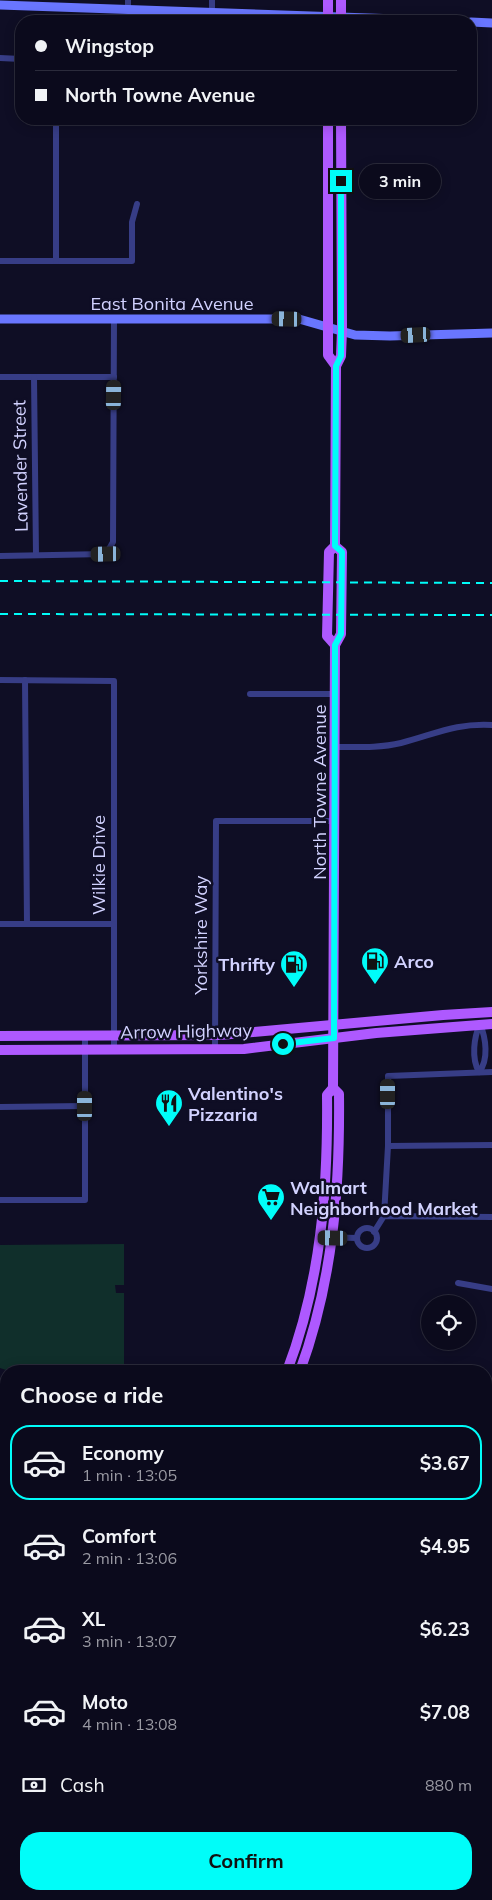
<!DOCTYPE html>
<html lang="en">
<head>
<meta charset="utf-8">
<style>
  :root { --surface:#0b0a1c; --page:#141325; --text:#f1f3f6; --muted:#9a9aa3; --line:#2b2b3b; --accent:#00fdf9 }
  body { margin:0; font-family:Mulish,sans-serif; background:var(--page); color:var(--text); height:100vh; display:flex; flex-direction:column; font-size:19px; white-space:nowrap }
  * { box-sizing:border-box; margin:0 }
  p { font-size:16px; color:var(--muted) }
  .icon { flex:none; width:28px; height:28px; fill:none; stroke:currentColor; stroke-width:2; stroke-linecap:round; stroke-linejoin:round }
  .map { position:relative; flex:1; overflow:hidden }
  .sheet { position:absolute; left:0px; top:1365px; width:492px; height:535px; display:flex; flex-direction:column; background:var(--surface); border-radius:20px 20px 0 0; box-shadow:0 2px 12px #0003,0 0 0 1px var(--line) }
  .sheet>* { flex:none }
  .top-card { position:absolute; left:15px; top:15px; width:462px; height:110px; border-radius:20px; box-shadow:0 2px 12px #0003,0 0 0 1px var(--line); display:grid; align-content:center; height:110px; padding:0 20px; background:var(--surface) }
  .tools { position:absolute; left:421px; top:1295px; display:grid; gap:10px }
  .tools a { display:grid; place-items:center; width:55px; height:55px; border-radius:50%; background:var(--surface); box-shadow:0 2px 12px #0003,0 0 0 1px var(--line); font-size:25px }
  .end { position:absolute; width:22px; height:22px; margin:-11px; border:6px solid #00fdf9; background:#111; box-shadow:0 0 0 2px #111 }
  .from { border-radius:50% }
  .bubble { position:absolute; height:35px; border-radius:18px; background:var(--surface); box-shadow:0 2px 12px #0003,0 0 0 1px var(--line); font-size:16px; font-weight:700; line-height:35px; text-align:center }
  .car { position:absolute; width:15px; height:30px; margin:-15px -8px; border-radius:6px; box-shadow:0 0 4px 1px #0007; background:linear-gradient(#222 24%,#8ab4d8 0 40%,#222 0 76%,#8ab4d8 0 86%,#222 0) }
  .top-card b { display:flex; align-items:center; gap:18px; height:48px; font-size:19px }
  .top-card b+b { border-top:1px solid var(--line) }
  .top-card i { width:12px; height:12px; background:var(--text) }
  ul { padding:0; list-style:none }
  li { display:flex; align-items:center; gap:15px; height:75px; margin:0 10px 8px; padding:0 10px; border:2px solid transparent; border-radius:20px }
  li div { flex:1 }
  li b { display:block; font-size:19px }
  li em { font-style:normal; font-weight:700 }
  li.active { border-color:var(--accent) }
  li>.icon { width:45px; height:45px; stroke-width:1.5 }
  h2 { padding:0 20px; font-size:22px; line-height:60px }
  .pay { display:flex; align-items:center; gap:12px; height:55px; padding:0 20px; font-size:19px }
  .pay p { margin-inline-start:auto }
  .primary-button { display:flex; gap:10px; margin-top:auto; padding:10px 20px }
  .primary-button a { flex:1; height:58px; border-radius:20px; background:var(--accent); color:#111; font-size:20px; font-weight:700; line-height:58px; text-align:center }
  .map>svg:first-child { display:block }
  .green { fill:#102f2b }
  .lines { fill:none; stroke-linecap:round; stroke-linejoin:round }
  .street { stroke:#373d86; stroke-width:6 }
  .secondary { stroke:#6976ff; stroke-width:9 }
  .primary { stroke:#ae59ff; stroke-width:10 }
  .rail { stroke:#00fdf9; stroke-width:2; stroke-dasharray:8 6; stroke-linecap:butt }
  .route { stroke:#00fdf9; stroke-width:6 }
  .labels { text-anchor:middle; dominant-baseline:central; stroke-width:5; stroke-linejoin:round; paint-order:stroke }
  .street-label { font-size:18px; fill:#d2d2ff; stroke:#0f0e25 }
  .poi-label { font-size:18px; font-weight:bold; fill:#d2d2ff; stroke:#0f0e25; text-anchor:start }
</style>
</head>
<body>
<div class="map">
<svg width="492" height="1900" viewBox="0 0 492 1900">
  <rect width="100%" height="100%" fill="#0f0e25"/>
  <!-- green -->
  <g class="green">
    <path d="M124 1244V1285H115L116 1293H124V1371H9L0 1368V1245Z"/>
    <path d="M0 1396 6 1398V1456L0 1454Z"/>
  </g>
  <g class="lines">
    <!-- street -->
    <g class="street">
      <path d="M128 0V10"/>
      <path d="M212 0V13"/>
      <path d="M0 58 21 59"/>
      <path d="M0 261H132V222L137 204"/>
      <path d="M56 261V119"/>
      <path d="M0 377H114"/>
      <path d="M34 377 36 555"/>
      <path d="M0 556 106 554 113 542 114 319"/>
      <path d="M0 680 114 681V1049"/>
      <path d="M25 680 27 924"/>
      <path d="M250 694H335"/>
      <path d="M336 747C358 747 380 748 401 743 436 734 455 723 492 725"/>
      <path d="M0 924H113"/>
      <path d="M480 1024C486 1038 489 1060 479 1072 471 1058 474 1037 480 1024Z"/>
      <path d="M215 1050 216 821H335"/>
      <path d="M0 1107 85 1106"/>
      <path d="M388 1146 492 1145"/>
      <path d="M0 1200H85V1035"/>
      <path d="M384 1216 388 1146V1076L492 1072"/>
      <circle cx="367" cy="1238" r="10"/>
      <path d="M374 1232 384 1216 492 1217"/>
      <path d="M321 1237 357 1238"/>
      <path d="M458 1283 492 1289"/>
      <path d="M486 1433H492"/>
      <path d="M486 1515H492"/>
      <path d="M486 1598H492"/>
      <path d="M486 1688H492"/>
      <path d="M0 1759 6 1761"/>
      <path d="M486 1792H492"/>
      <path d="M0 1822 6 1808"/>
      <path d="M434 1894V1900"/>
    </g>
    <!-- secondary -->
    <g class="secondary">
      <path d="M0 5 455 21"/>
      <path d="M471 22 492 23"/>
      <path d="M0 319H299L355 335 390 336 492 333"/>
      <path d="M340 1894V1900"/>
    </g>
    <!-- primary -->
    <g class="primary">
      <path d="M328 21V0"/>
      <path d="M341 21V0"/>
      <path d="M328 119V355L336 366 335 546 329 552 327 636 335 645"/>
      <path d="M336 366 341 356 342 330 341 119"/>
      <path d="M0 1036 220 1035 443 1015 492 1012"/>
      <path d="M0 1050 244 1049 376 1033 492 1024"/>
      <path d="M287 1371C321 1282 328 1189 327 1095L333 1088 335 645 341 634 342 552 335 546"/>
      <path d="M300 1371C333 1281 340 1189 339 1094L333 1088"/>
      <path d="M72 1900 75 1894"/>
      <path d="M83 1900 86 1894"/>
    </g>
    <!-- rail -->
    <g class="rail">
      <path d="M0 581 492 583"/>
      <path d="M0 614 492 615"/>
    </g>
  </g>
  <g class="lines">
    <!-- route -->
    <path class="route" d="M283 1044 334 1038 335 645 341 634 342 552 335 546 336 366 341 356V181"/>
  </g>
  <!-- icons -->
  <defs>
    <g id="fuel-pin" transform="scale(1.4375)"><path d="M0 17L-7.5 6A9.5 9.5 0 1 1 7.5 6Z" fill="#00fdf9" stroke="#0f0e25"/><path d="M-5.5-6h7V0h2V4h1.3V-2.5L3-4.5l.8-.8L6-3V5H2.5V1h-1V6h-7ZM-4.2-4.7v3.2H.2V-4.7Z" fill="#111"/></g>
    <g id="restaurant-pin" transform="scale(1.4375)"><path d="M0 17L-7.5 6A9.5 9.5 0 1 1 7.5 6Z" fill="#00fdf9" stroke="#0f0e25"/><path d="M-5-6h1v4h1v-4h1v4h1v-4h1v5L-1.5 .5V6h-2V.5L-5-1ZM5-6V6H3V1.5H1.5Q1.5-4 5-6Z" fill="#111"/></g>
    <g id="supermarket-pin" transform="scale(1.4375)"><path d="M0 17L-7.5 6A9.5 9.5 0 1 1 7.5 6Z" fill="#00fdf9" stroke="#0f0e25"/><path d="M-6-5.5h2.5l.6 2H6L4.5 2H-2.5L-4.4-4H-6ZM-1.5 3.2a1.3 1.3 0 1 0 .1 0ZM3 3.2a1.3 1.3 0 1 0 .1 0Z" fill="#111"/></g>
  </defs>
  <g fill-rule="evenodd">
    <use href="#fuel-pin" x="375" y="961"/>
    <use href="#fuel-pin" x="294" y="964"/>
    <use href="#restaurant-pin" x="169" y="1103"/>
    <use href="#supermarket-pin" x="271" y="1197"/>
  </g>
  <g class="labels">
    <!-- street labels -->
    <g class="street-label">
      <text x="172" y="303">East Bonita Avenue</text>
      <text transform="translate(20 466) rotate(-91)">Lavender Street</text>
      <text transform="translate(319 792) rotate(-90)">North Towne Avenue</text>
      <text transform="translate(98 865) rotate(-90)">Wilkie Drive</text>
      <text transform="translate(200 935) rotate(-90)">Yorkshire Way</text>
      <text transform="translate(186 1031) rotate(-1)">Arrow Highway</text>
    </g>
    <!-- poi labels -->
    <g class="poi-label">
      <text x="394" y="961">Arco</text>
      <text x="275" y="964" text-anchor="end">Thrifty</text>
      <text x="188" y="1093">Valentino's<tspan x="188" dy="21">Pizzaria</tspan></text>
      <text x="290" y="1187">Walmart<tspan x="290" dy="21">Neighborhood Market</tspan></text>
    </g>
  </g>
</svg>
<div class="tools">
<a><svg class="icon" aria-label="locate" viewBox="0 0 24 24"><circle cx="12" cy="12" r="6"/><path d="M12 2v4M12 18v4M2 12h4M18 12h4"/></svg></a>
</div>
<i class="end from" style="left:283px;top:1044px"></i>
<i class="end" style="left:341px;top:181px"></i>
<div class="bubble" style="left:359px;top:164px;width:82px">3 min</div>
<i class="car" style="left:287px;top:319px;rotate:271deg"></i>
<i class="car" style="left:416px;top:335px;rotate:267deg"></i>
<i class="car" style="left:114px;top:395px;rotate:1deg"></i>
<i class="car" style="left:106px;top:554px;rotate:269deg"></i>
<i class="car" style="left:388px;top:1094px;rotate:0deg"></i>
<i class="car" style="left:85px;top:1106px;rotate:0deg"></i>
<i class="car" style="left:333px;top:1238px;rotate:271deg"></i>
<div class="top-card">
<b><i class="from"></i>Wingstop</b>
<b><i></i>North Towne Avenue</b>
</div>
<section class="sheet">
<h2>Choose a ride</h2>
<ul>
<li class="active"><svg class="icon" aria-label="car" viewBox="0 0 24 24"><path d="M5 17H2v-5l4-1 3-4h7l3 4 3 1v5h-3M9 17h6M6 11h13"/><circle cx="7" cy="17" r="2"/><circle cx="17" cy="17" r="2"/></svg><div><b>Economy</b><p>1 min · 13:05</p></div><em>$3.67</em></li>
<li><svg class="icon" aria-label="car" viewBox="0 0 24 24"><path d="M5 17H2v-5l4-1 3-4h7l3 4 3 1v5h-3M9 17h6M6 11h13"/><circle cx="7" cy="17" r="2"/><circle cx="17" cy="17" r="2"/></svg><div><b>Comfort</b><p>2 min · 13:06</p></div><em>$4.95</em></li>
<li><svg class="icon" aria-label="car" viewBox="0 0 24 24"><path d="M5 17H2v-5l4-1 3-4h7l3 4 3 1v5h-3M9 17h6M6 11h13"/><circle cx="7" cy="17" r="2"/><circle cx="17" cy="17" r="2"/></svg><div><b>XL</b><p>3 min · 13:07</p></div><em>$6.23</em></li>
<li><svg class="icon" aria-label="car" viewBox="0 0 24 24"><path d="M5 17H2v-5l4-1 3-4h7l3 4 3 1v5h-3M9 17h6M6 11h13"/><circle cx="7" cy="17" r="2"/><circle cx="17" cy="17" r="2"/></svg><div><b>Moto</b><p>4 min · 13:08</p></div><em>$7.08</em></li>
</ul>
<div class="pay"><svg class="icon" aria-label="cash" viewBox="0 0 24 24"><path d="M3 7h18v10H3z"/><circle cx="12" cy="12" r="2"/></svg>Cash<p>880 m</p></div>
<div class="primary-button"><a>Confirm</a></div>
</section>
</div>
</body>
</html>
